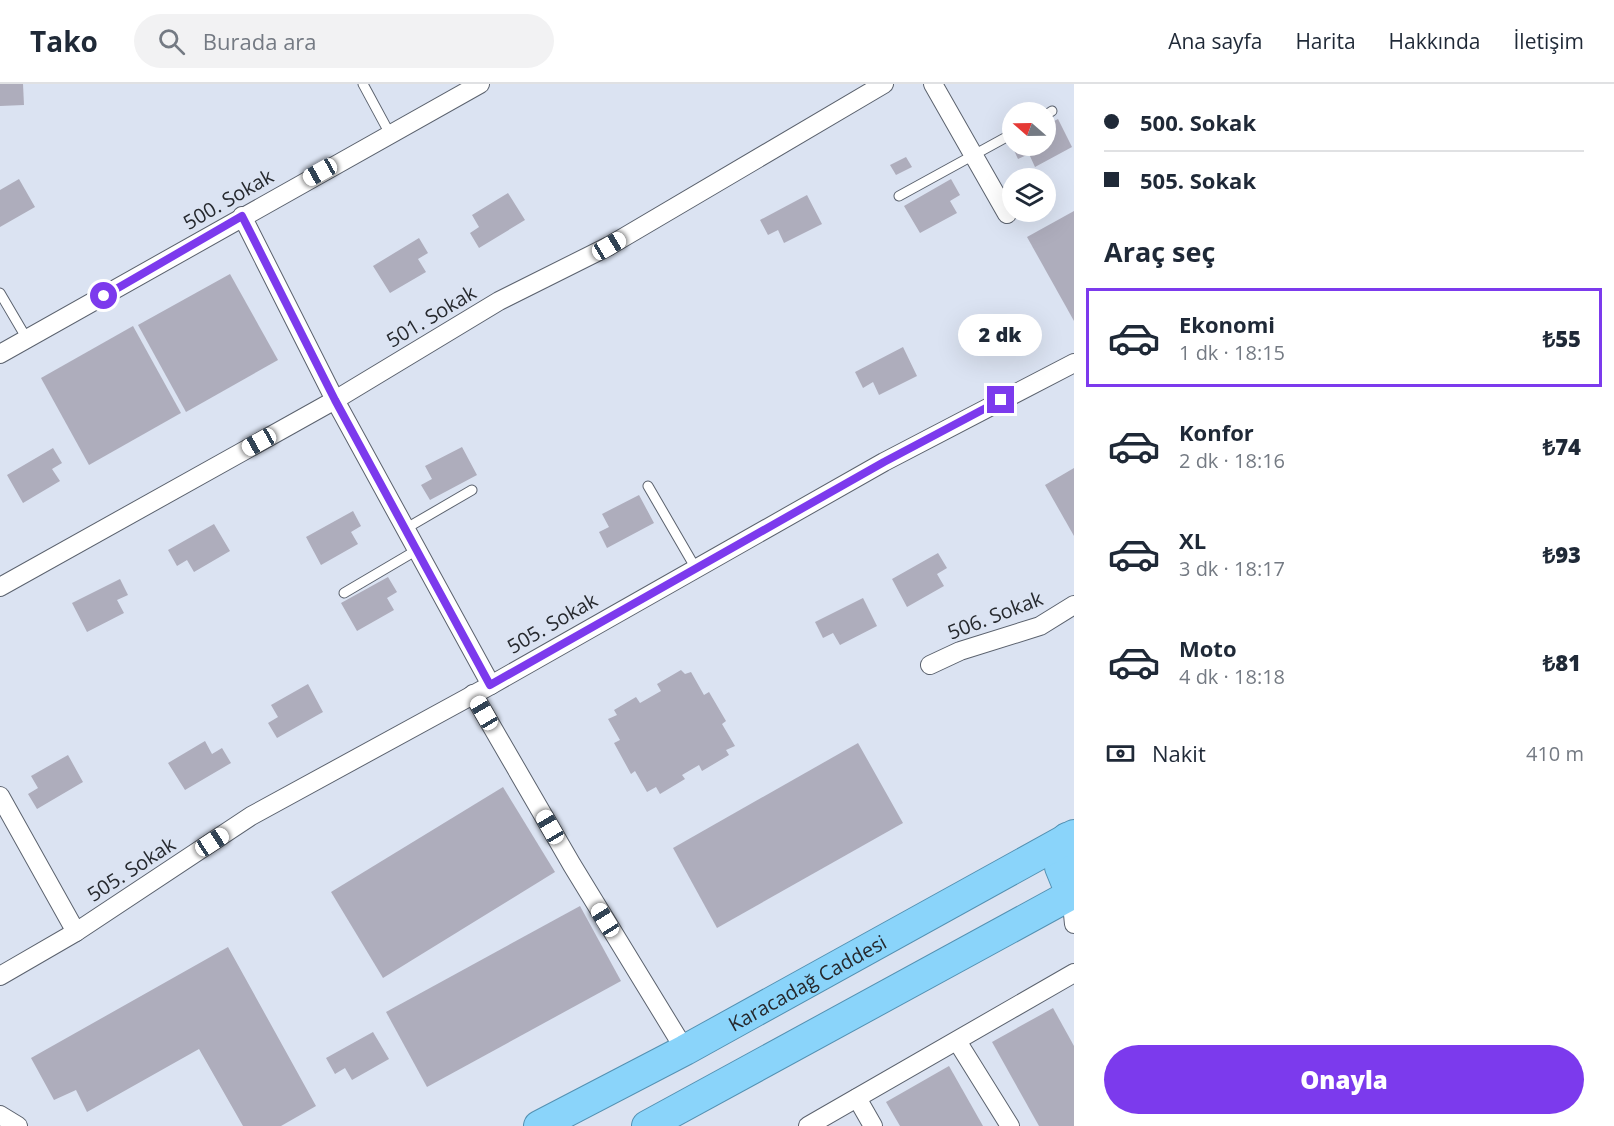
<!DOCTYPE html>
<html lang="tr">
<head>
<meta charset="utf-8">
<style>
  :root { --surface:#fff; --page:#f2f2f3; --text:#1f2937; --muted:#747a83; --line:#e0e1e3; --accent:#7c3aed }
  body { margin:0; font-family:"Open Sans",sans-serif; background:var(--page); color:var(--text); height:100vh; display:flex; flex-direction:column; font-size:22px; white-space:nowrap }
  * { box-sizing:border-box; margin:0 }
  p { font-size:20px; color:var(--muted) }
  .icon { flex:none; width:33px; height:33px; fill:none; stroke:currentColor; stroke-width:2; stroke-linecap:round; stroke-linejoin:round }
  .map { position:relative; flex:1; overflow:hidden }
  .sheet { display:flex; flex-direction:column; background:var(--surface); width:540px }
  .sheet>* { flex:none }
  .hud { display:grid; align-content:center; height:132px; padding:0 30px; background:var(--surface) }
  .needle { width:39px; rotate:290deg }
  .controls { position:absolute; left:1002px; top:18px; display:grid; gap:12px }
  .controls a { display:grid; place-items:center; width:54px; height:54px; border-radius:50%; background:var(--surface); box-shadow:0 6px 24px #0002; font-size:30px }
  .end { position:absolute; width:27px; height:27px; margin:-14px; border:8px solid #7c3aed; background:#fff; box-shadow:0 0 0 3px #fff }
  .from { border-radius:50% }
  .bubble { position:absolute; height:42px; border-radius:21px; background:var(--surface); box-shadow:0 6px 24px #0002; font-size:20px; font-weight:800; line-height:42px; text-align:center }
  .car { position:absolute; width:18px; height:36px; margin:-18px -9px; border-radius:8px; box-shadow:0 0 4px 2px #0007; background:linear-gradient(#fff 24%,#345 0 40%,#fff 0 76%,#345 0 86%,#fff 0) }
  .hud b { display:flex; align-items:center; gap:21px; height:57px; font-size:22px }
  .hud b+b { border-top:2px solid var(--line) }
  .hud i { width:15px; height:15px; background:var(--text) }
  ul { padding:0; list-style:none }
  li { display:flex; align-items:center; gap:18px; height:99px; margin:0 12px 9px; padding:0 18px; border:3px solid transparent; border-radius:0px }
  li div { flex:1 }
  li b { display:block; font-size:22px }
  li em { font-style:normal; font-weight:800 }
  li.selected { border-color:var(--accent) }
  li>.icon { width:54px; height:54px; stroke-width:1.5 }
  h2 { padding:0 30px; font-size:27px; line-height:72px }
  .pay { display:flex; align-items:center; gap:15px; height:66px; padding:0 30px; font-size:22px }
  .pay p { margin-inline-start:auto }
  .button { display:flex; gap:12px; margin-top:auto; padding:12px 30px }
  .button a { flex:1; height:69px; border-radius:36px; background:var(--accent); color:#fff; font-size:24px; font-weight:800; line-height:69px; text-align:center }
  header { display:flex; align-items:center; gap:36px; box-sizing:border-box; height:84px; padding:0 30px; background:var(--surface); border-bottom:2px solid var(--line) }
  header strong { font-size:28px }
  nav { display:flex; gap:33px; margin-inline-start:auto; font-size:21px }
  .search { width:420px; height:54px; background:var(--page); display:flex; align-items:center; gap:15px; box-sizing:border-box; padding:0 21px; border-radius:33px; color:var(--muted); font-size:22px }
  main { display:flex; flex:1; min-height:0 }
  .map>svg:first-child { display:block }
  .building { fill:#aeadbc }
  .lines { fill:none; stroke-linecap:round; stroke-linejoin:round }
  .service-casing { stroke:#5b626e; stroke-width:11 }
  .minor-casing { stroke:#5b626e; stroke-width:20 }
  .trunk-casing { stroke:#5491b2; stroke-width:32 }
  .service { stroke:#fff; stroke-width:9 }
  .minor { stroke:#fff; stroke-width:18 }
  .trunk { stroke:#8ad4fa; stroke-width:30 }
  .route { stroke:#7c3aed; stroke-width:8 }
  .labels { text-anchor:middle; dominant-baseline:central; stroke-width:6; stroke-linejoin:round; paint-order:stroke }
  .street-label { font-size:20px; fill:#26292e; stroke:#dbe3f2 }
</style>
</head>
<body>
<header>
<strong>Tako</strong>
<div class="search"><svg class="icon" aria-label="search" viewBox="0 0 24 24"><circle cx="10" cy="10" r="6"/><path d="M15 15l6 6"/></svg>Burada ara</div>
<nav><a>Ana sayfa</a><a>Harita</a><a>Hakkında</a><a>İletişim</a></nav>
</header>
<main>
<div class="map">
<svg width="1074" height="1042" viewBox="0 0 1074 1042">
  <rect width="100%" height="100%" fill="#dbe3f2"/>
  <!-- building -->
  <g class="building">
    <path d="M0 0H23L24 21 0 22Z"/>
    <path d="M1058 35 1072 63 1035 83 1029 70 1018 75 1012 62H1046V41Z"/>
    <path d="M906 73 912 83 896 91 890 81Z"/>
    <path d="M19 95 35 123 0 143V106Z"/>
    <path d="M951 95 960 111 950 117 957 129 920 149 904 122Z"/>
    <path d="M508 109 525 136 479 164 470 149 479 143 472 131Z"/>
    <path d="M807 111 822 140 784 159 778 146 768 151 760 136Z"/>
    <path d="M1074 127V237L1027 153Z"/>
    <path d="M419 154 428 169 418 175 426 188 390 209 373 182Z"/>
    <path d="M230 190 278 276 186 328 138 241Z"/>
    <path d="M133 242 181 329 89 381 41 294Z"/>
    <path d="M903 263 917 292 879 311 873 298 863 304 855 288Z"/>
    <path d="M462 363 477 391 430 416 421 401 432 395 425 382Z"/>
    <path d="M53 364 62 379 52 385 60 397 23 419 7 391Z"/>
    <path d="M1074 384V452L1045 401Z"/>
    <path d="M639 411 654 439 607 464 599 448 609 443 602 430Z"/>
    <path d="M353 427 361 442 351 448 358 460 321 481 306 453Z"/>
    <path d="M214 440 230 467 194 488 187 476 177 482 168 466Z"/>
    <path d="M938 469 947 484 937 490 944 502 907 523 892 495Z"/>
    <path d="M388 493 397 508 387 514 394 526 357 547 341 519Z"/>
    <path d="M120 495 128 511 117 516 124 529 87 548 72 519Z"/>
    <path d="M863 514 877 542 840 561 833 549 823 554 815 538Z"/>
    <path d="M681 586 685 590 691 588 704 611 709 608 726 637 722 640 735 662 726 666 729 671 702 687 699 681 682 691 685 695 660 710 656 703 647 708 635 687 631 690 614 659 620 656 608 635 617 631 614 626 636 613 640 619 661 607 657 600Z"/>
    <path d="M308 600 323 628 277 654 268 639 278 633 271 621Z"/>
    <path d="M205 657 212 670 222 664 231 679 185 706 168 679Z"/>
    <path d="M858 659 903 739 717 844 673 764Z"/>
    <path d="M68 671 83 698 37 725 28 710 38 704 31 692Z"/>
    <path d="M503 703 555 788 383 894 331 808Z"/>
    <path d="M580 822 621 897 427 1003 386 928Z"/>
    <path d="M228 863 316 1022 281 1042H243L199 965 87 1028 76 1006 54 1016 31 974Z"/>
    <path d="M1053 924 1074 962V1042H1039L992 958Z"/>
    <path d="M373 948 389 975 352 996 345 984 335 990 326 974Z"/>
    <path d="M949 982 983 1042H900L886 1018Z"/>
  </g>
  <g class="lines">
    <!-- service casing -->
    <g class="service-casing">
      <g id="service">
        <path d="M363 0 390 50"/>
        <path d="M1046 31 1052 27"/>
        <path d="M899 112 1012 50"/>
        <path d="M0 209 27 255"/>
        <path d="M648 402 695 483"/>
        <path d="M405 445 472 406"/>
        <path d="M344 509 417 466"/>
      </g>
    </g>
    <!-- minor casing -->
    <g class="minor-casing">
      <g id="minor">
        <path d="M933 0 1007 130"/>
        <path d="M242 132 335 316 491 601"/>
        <path d="M0 270 480 0"/>
        <path d="M0 503 335 316 499 217 609 162 884 0"/>
        <path d="M930 581 960 567 1040 542 1074 521"/>
        <path d="M473 610 572 781 685 966"/>
        <path d="M0 712 76 848"/>
        <path d="M1071 810 1074 840"/>
        <path d="M0 892 76 848 251 732 491 601 884 378 1074 279"/>
        <path d="M957 957 1010 1042"/>
        <path d="M857 1014 873 1042"/>
        <path d="M0 1031 18 1042"/>
        <path d="M808 1042 1074 889"/>
      </g>
    </g>
    <!-- trunk casing -->
    <g class="trunk-casing">
      <g id="trunk">
        <path d="M1067 754 1060 783 1071 810"/>
        <path id="s1" d="M539 1042 685 966 1074 751"/>
        <path d="M647 1042 1074 809"/>
      </g>
    </g>
    <!-- service -->
    <use href="#service" class="service"/>
    <!-- minor -->
    <use href="#minor" class="minor"/>
    <!-- trunk -->
    <use href="#trunk" class="trunk"/>
  </g>
  <g class="lines">
    <!-- route -->
    <path class="route" d="M104 212 242 132 335 316 490 601 884 378 1001 316"/>
  </g>
  <g class="labels">
    <!-- street labels -->
    <g class="street-label">
      <text transform="translate(228 115) rotate(-30)">500. Sokak</text>
      <text transform="translate(431 232) rotate(-31)">501. Sokak</text>
      <text transform="translate(995 531) rotate(-21)">506. Sokak</text>
      <text transform="translate(552 539) rotate(-30)">505. Sokak</text>
      <text transform="translate(131 785) rotate(-33)">505. Sokak</text>
      <text stroke="none"><textPath href="#s1" startOffset="304">Karacadağ Caddesi</textPath></text>
    </g>
  </g>
</svg>
<div class="controls">
<a><svg class="needle" viewBox="-14 -14 28 28"><path d="M0-13l5 13h-10z" fill="#e53935"/><path d="M0 13l5-13h-10z" fill="#747a83"/></svg></a>
<a><svg class="icon" aria-label="layers" viewBox="0 0 24 24"><path d="M12 4l9 5-9 5-9-5zM3 14l9 5 9-5"/></svg></a>
</div>
<i class="end from" style="left:104px;top:212px"></i>
<i class="end" style="left:1001px;top:316px"></i>
<div class="bubble" style="left:958px;top:230px;width:84px">2 dk</div>
<i class="car" style="left:320px;top:88px;rotate:241deg"></i>
<i class="car" style="left:609px;top:162px;rotate:59deg"></i>
<i class="car" style="left:259px;top:358px;rotate:241deg"></i>
<i class="car" style="left:484px;top:629px;rotate:330deg"></i>
<i class="car" style="left:550px;top:743px;rotate:330deg"></i>
<i class="car" style="left:212px;top:758px;rotate:57deg"></i>
<i class="car" style="left:605px;top:836px;rotate:328deg"></i>
</div>
<section class="sheet">
<div class="hud">
<b><i class="from"></i>500. Sokak</b>
<b><i></i>505. Sokak</b>
</div>
<h2>Araç seç</h2>
<ul>
<li class="selected"><svg class="icon" aria-label="car" viewBox="0 0 24 24"><path d="M5 17H2v-5l4-1 3-4h7l3 4 3 1v5h-3M9 17h6M6 11h13"/><circle cx="7" cy="17" r="2"/><circle cx="17" cy="17" r="2"/></svg><div><b>Ekonomi</b><p>1 dk · 18:15</p></div><em>₺55</em></li>
<li><svg class="icon" aria-label="car" viewBox="0 0 24 24"><path d="M5 17H2v-5l4-1 3-4h7l3 4 3 1v5h-3M9 17h6M6 11h13"/><circle cx="7" cy="17" r="2"/><circle cx="17" cy="17" r="2"/></svg><div><b>Konfor</b><p>2 dk · 18:16</p></div><em>₺74</em></li>
<li><svg class="icon" aria-label="car" viewBox="0 0 24 24"><path d="M5 17H2v-5l4-1 3-4h7l3 4 3 1v5h-3M9 17h6M6 11h13"/><circle cx="7" cy="17" r="2"/><circle cx="17" cy="17" r="2"/></svg><div><b>XL</b><p>3 dk · 18:17</p></div><em>₺93</em></li>
<li><svg class="icon" aria-label="car" viewBox="0 0 24 24"><path d="M5 17H2v-5l4-1 3-4h7l3 4 3 1v5h-3M9 17h6M6 11h13"/><circle cx="7" cy="17" r="2"/><circle cx="17" cy="17" r="2"/></svg><div><b>Moto</b><p>4 dk · 18:18</p></div><em>₺81</em></li>
</ul>
<div class="pay"><svg class="icon" aria-label="cash" viewBox="0 0 24 24"><path d="M3 7h18v10H3z"/><circle cx="12" cy="12" r="2"/></svg>Nakit<p>410 m</p></div>
<div class="button"><a>Onayla</a></div>
</section>
</main>
</body>
</html>
